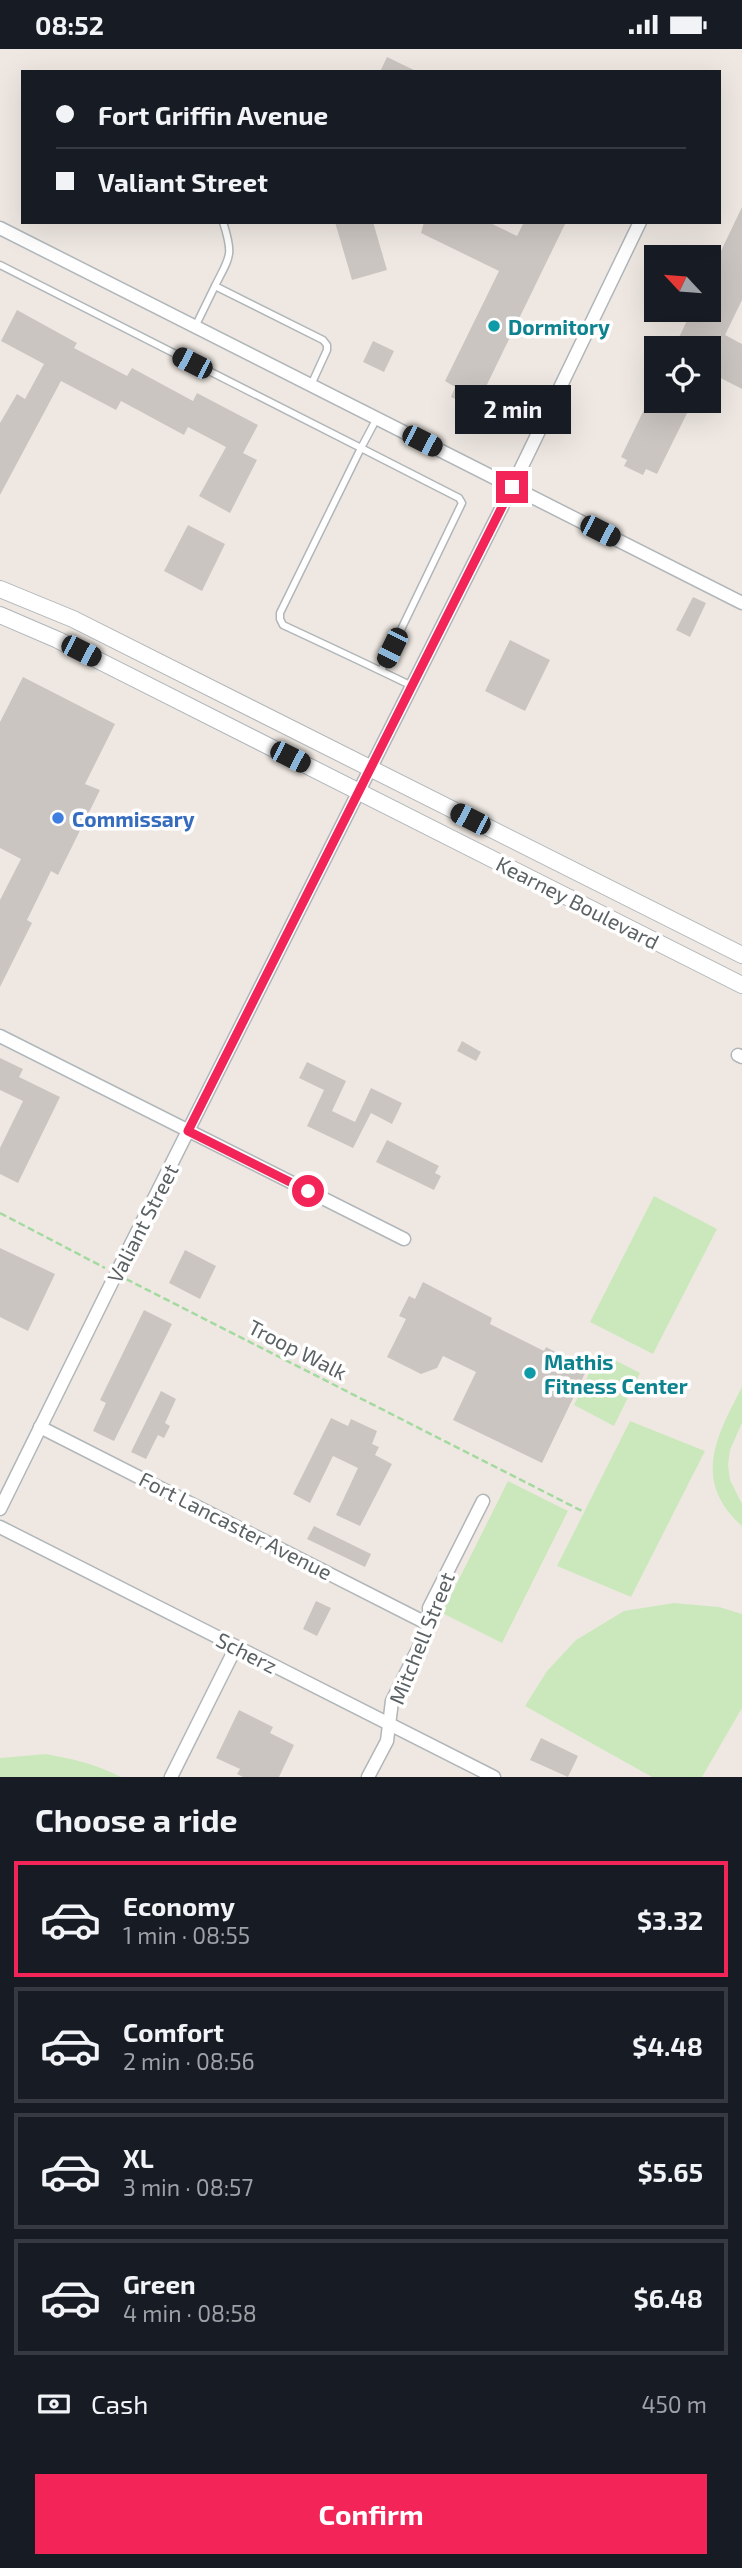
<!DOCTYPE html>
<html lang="en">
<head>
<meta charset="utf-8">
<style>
  :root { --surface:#171b24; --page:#242831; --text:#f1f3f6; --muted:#9ea1a6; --line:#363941; --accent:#f32458 }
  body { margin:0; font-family:"Exo 2",sans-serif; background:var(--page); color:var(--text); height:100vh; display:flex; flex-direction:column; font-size:26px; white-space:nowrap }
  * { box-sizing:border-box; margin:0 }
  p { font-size:23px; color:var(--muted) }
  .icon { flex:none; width:38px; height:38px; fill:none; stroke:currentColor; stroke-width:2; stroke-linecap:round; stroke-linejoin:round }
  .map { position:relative; height:1728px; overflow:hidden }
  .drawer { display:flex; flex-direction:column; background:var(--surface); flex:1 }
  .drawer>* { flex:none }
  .hud { position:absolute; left:21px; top:21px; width:700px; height:154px; border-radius:0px; box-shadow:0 7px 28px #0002; display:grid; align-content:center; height:154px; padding:0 35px; background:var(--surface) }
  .needle { width:46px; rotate:296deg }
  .fabs { position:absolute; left:644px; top:196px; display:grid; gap:14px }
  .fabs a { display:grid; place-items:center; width:77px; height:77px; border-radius:0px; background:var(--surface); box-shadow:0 7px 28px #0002; font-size:35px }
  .end { position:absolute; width:32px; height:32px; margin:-16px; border:9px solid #f32458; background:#fff; box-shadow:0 0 0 4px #fff }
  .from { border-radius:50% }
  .bubble { position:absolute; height:49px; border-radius:0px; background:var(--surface); box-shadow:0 7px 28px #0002; font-size:23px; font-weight:700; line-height:49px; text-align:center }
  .car { position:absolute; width:21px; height:42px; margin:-21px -10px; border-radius:9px; box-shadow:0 0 5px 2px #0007; background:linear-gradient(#222 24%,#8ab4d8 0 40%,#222 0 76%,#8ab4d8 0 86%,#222 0) }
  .hud b { display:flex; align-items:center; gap:24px; height:66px; font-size:26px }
  .hud b+b { border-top:2px solid var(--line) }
  .hud i { width:18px; height:18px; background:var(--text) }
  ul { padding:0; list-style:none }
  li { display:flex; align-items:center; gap:21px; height:116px; margin:0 14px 10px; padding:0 21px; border:4px solid var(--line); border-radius:0px }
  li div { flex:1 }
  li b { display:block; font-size:26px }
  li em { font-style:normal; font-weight:700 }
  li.selected { border-color:var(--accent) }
  li>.icon { width:63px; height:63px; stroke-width:1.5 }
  h2 { padding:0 35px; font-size:32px; line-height:84px }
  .pay { display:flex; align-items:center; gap:18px; height:77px; padding:0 35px; font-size:26px }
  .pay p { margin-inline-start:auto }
  .action { display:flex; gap:14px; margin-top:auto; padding:14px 35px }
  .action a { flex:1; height:80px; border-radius:0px; background:var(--accent); color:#fff; font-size:28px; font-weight:700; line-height:80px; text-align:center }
  .status { display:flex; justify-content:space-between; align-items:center; height:49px; padding:0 35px; background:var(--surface); direction:ltr }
  .status svg { height:19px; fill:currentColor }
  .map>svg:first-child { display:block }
  .green { fill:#cbe8bd }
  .building { fill:#cbc5c1 }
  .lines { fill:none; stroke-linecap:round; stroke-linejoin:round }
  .service-casing { stroke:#b0b6b9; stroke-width:9 }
  .minor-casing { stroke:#b0b6b9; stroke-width:15 }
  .tertiary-casing { stroke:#b0b6b9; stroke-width:18 }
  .path { stroke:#a4daa0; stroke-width:2.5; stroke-dasharray:7 3.5; stroke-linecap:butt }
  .service { stroke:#fff; stroke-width:6 }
  .minor { stroke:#fff; stroke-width:12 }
  .tertiary { stroke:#fff; stroke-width:16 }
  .route { stroke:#f32458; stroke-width:9 }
  .culture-dot { fill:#0f9aa8; stroke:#fff; stroke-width:2.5 }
  .shop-dot { fill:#3f7fe0; stroke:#fff; stroke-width:2.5 }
  .labels { text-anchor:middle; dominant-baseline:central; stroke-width:7; stroke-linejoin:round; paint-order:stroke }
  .culture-label { font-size:21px; font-weight:bold; fill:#0d838f; stroke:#fff; text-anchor:start }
  .shop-label { font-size:21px; font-weight:bold; fill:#366cbe; stroke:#fff; text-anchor:start }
  .street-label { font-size:21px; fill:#5b6264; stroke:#fff }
</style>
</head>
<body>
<div class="status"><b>08:52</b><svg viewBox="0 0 49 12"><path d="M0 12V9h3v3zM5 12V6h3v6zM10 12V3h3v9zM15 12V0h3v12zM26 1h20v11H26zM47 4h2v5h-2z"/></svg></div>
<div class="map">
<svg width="742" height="1728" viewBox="0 0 742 1728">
  <rect width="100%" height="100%" fill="#efe8e2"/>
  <!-- green -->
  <g class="green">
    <path d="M654 1147 717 1180 653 1305 590 1273Z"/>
    <path d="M599 1303 640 1324 614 1377 574 1356Z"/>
    <path d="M742 1338V1374L730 1401 728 1416 730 1431 742 1455V1477C692 1432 716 1388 742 1338Z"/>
    <path d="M630 1372 705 1402 631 1548 557 1517Z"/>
    <path d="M508 1432 568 1462 502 1594 442 1564Z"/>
    <path d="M674 1554 719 1558 742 1565V1659L702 1728H652L525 1657 547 1622 576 1591 624 1562Z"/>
    <path d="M46 1705C73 1710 96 1715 121 1728H0V1709Z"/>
  </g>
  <!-- building -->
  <g class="building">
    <path d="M387 8 418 23H380Z"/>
    <path d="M742 158V251L725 286 742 295V340L709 323V299H674L692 261H709V227Z"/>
    <path d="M335 173H373L387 221 352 231Z"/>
    <path d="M424 173H488L517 187 524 173H566L480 350 473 347 468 357 451 348 455 338 445 332 499 222 421 184Z"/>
    <path d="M17 261 77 294 74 299 127 327 132 319 193 352 197 344 258 376 243 404 257 411 230 464 199 447 226 398 188 378 184 386 121 352 116 361 61 332 0 446V374L17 345 25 350 44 315 1 292Z"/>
    <path d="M373 292 394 302 384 323 363 313Z"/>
    <path d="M656 336V352H693L657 425 646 420 643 426 624 417 627 411 621 408Z"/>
    <path d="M188 476 225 495 202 542 164 522Z"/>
    <path d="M693 548 706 554 690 588 676 581Z"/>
    <path d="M510 591 550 611 525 662 485 642Z"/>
    <path d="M23 628 115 675 85 735 100 741 58 826 51 822 27 871 32 874 0 938V851L21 810 0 799V673Z"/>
    <path d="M462 992 481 1003 476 1012 457 1002Z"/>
    <path d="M0 1009 23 1020 19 1028 60 1048 18 1134 0 1125V1099L23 1052 0 1041Z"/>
    <path d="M307 1013 346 1032 332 1062 355 1073 371 1039 402 1054 392 1075 371 1064 353 1099 307 1077 324 1041 299 1029Z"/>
    <path d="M387 1091 439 1117 435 1124 441 1127 434 1141 376 1113Z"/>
    <path d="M0 1199 55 1225 28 1282 0 1268Z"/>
    <path d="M185 1201 216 1217 200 1250 169 1234Z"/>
    <path d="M423 1233 492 1269 490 1275 544 1302 546 1298 587 1320 542 1414 453 1371 476 1323 443 1307 437 1319 421 1325 387 1308 406 1270 399 1267 409 1247 415 1250Z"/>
    <path d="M144 1261 172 1275 114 1392 93 1382 106 1354 100 1351Z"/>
    <path d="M161 1342 176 1350 165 1374 170 1377 164 1389 158 1386 146 1410 131 1403Z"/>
    <path d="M331 1369 348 1377 351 1370 377 1382 372 1395 379 1398 375 1406 392 1415 360 1477 336 1466 358 1419 333 1407 310 1454 293 1445Z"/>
    <path d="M314 1477 371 1505 365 1518 307 1490Z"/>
    <path d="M316 1552 331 1559 317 1587 303 1580Z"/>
    <path d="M239 1661 273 1678 270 1684 294 1696 279 1728H243L237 1725 240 1720 216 1709Z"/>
    <path d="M541 1689 578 1707 568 1728 530 1711Z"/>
  </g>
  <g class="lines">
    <!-- service casing -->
    <g class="service-casing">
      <g id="service">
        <path d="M0 216 361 399 377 369"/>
        <path d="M215 237C230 207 234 207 223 173"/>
        <path d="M195 278 215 237 323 291 327 296V301L311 336"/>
        <path d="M381 622 462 454 459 449 361 399 280 564V570L283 576C326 596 369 616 412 637"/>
      </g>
    </g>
    <!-- minor casing -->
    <g class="minor-casing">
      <g id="minor">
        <path d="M0 179 742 554"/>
        <path d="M0 987 404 1190"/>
        <path d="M738 1006 742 1008"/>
        <path d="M40 1378 430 1576"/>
        <path d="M0 1460 116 1225 512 438 640 173"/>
        <path d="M0 1478 494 1728"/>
        <path d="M171 1728 236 1598"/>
        <path d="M368 1728 387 1692 392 1652 430 1576 429 1559 483 1452"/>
      </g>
    </g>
    <!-- tertiary casing -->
    <g class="tertiary-casing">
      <g id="tertiary">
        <path d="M0 540 73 570 742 906"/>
        <path d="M0 566 58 591 742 936"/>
      </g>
    </g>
    <!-- path -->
    <g class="path">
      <path d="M0 1164 105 1219"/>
      <path d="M126 1230 582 1462"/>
    </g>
    <!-- service -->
    <use href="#service" class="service"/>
    <!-- minor -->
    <use href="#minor" class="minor"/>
    <!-- tertiary -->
    <use href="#tertiary" class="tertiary"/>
  </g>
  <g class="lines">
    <!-- route -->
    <path class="route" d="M308 1142 188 1082 512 438"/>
  </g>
  <!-- markers -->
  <g class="culture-dot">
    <circle cx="494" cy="277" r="7"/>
    <circle cx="530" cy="1324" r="7"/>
  </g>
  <circle class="shop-dot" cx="58" cy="769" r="7"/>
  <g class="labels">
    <!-- culture labels -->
    <g class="culture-label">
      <text x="508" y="277">Dormitory</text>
      <text x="544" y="1312">Mathis<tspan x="544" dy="24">Fitness Center</tspan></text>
    </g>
    <!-- shop labels -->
    <g class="shop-label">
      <text x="72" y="769">Commissary</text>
    </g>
    <!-- street labels -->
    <g class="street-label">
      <text transform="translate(578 853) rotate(27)">Kearney Boulevard</text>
      <text transform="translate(142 1174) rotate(-63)">Valiant Street</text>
      <text transform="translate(298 1300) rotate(27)">Troop Walk</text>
      <text transform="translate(236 1476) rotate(27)">Fort Lancaster Avenue</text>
      <text transform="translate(421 1589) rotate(-68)">Mitchell Street</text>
      <text transform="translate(247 1603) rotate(27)">Scherz</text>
    </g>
  </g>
</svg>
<div class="fabs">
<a><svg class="needle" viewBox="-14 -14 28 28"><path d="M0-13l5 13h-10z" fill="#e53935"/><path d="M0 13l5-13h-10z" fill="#9ea1a6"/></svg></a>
<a><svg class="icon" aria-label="locate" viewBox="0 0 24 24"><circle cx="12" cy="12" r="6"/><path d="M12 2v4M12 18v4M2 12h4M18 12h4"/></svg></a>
</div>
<i class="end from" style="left:308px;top:1142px"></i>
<i class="end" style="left:512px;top:438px"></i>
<div class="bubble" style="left:455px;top:336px;width:116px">2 min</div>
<i class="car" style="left:192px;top:314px;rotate:297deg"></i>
<i class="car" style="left:422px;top:392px;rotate:117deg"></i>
<i class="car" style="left:600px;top:482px;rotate:117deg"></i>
<i class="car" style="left:392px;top:599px;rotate:206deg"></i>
<i class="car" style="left:81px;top:602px;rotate:117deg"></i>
<i class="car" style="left:290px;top:708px;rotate:117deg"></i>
<i class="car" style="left:470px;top:770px;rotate:297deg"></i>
<div class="hud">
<b><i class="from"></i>Fort Griffin Avenue</b>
<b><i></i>Valiant Street</b>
</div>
</div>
<section class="drawer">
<h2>Choose a ride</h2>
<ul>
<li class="selected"><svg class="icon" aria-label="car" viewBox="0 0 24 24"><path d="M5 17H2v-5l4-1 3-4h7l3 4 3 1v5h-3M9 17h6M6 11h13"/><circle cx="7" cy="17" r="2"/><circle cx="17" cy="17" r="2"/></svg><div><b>Economy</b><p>1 min · 08:55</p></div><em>$3.32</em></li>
<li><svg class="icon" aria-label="car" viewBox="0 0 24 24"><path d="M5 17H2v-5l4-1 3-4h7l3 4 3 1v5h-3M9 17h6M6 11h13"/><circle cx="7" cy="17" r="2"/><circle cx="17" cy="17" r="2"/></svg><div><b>Comfort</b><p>2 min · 08:56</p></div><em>$4.48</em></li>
<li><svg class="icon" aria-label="car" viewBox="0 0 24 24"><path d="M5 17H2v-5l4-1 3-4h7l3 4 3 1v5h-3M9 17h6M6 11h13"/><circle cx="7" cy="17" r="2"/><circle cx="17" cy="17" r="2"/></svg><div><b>XL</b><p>3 min · 08:57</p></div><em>$5.65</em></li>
<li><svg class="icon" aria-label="car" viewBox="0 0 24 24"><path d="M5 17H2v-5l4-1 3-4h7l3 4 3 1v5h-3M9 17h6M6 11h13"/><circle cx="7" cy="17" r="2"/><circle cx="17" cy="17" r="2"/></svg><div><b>Green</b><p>4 min · 08:58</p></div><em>$6.48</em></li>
</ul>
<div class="pay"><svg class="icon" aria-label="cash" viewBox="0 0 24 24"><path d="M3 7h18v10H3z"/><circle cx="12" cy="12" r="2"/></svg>Cash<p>450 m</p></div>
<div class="action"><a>Confirm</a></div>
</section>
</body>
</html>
